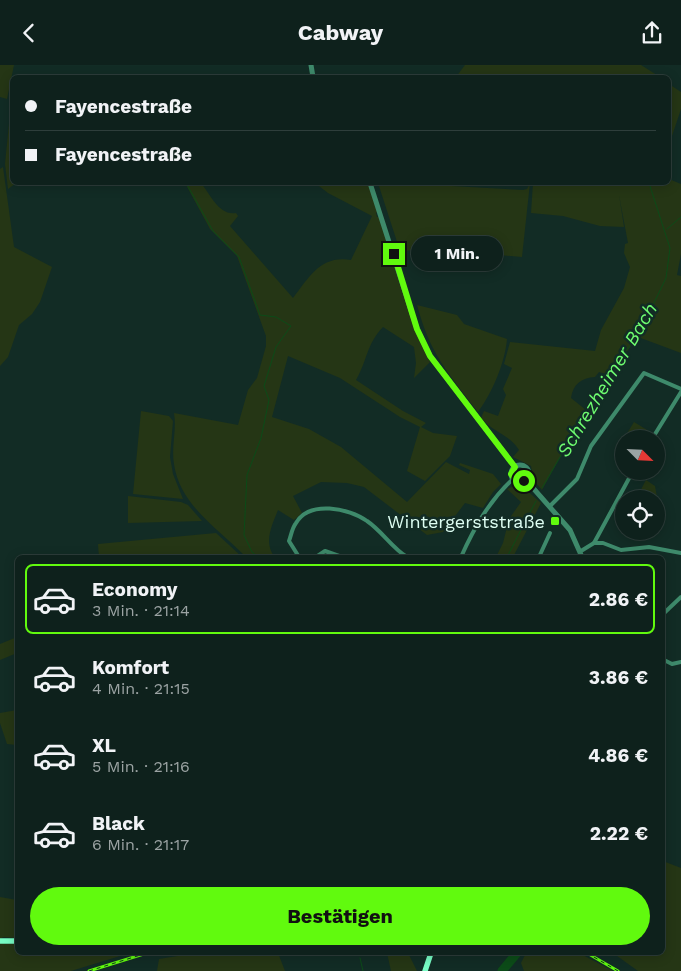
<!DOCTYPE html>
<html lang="de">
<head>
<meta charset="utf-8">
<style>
  :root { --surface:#0e211c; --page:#1c2e29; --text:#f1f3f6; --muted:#9ba3a3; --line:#2e3e3b; --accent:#61fa0e }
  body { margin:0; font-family:"Work Sans",sans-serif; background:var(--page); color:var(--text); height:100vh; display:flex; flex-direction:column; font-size:19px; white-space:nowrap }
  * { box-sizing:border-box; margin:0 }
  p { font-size:16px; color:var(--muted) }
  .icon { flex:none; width:28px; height:28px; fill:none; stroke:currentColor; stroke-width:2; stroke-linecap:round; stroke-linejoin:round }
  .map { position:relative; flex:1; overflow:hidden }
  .side { position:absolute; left:15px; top:490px; width:650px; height:400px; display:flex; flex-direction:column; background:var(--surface); border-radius:8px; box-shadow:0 2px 12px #0003,0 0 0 1px var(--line) }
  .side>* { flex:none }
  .top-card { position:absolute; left:10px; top:10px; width:661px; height:110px; border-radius:8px; box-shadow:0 2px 12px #0003,0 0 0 1px var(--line); display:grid; align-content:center; height:110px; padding:0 15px; background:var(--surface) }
  .needle { width:32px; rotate:114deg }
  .tools { position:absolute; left:615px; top:365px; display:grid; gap:10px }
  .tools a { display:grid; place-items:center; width:50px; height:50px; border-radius:50%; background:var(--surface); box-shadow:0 2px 12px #0003,0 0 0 1px var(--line); font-size:25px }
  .end { position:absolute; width:22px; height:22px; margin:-11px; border:6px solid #61fa0e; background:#111; box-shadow:0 0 0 2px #111 }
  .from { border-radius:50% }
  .bubble { position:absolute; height:35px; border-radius:18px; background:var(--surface); box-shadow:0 2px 12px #0003,0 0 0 1px var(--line); font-size:16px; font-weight:700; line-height:35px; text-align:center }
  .top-card b { display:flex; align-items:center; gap:18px; height:48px; font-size:19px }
  .top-card b+b { border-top:1px solid var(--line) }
  .top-card i { width:12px; height:12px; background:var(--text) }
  ul { padding:9px 0 0; list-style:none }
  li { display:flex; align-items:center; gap:15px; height:70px; margin:0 10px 8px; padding:0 5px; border:2px solid transparent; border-radius:8px }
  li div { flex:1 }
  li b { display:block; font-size:19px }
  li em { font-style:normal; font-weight:700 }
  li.selected { border-color:var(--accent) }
  li>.icon { width:45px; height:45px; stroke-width:1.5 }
  .button { display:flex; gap:10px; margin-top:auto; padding:10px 15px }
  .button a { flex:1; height:58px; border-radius:30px; background:var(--accent); color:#111; font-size:20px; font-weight:700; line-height:58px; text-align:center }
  header { display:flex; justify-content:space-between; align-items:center; height:65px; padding:0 15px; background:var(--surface); font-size:22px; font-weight:700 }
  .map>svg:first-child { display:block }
  .green { fill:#253615 }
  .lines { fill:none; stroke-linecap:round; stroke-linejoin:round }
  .stream { stroke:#0c4b18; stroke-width:1 }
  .river { stroke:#0c4b18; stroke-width:9 }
  .minor { stroke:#3e8a6b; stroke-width:4 }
  .tertiary { stroke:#3e8a6b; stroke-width:5 }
  .secondary { stroke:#77fcc4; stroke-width:5.5 }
  .rail-casing { stroke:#61fa0e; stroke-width:3 }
  .rail { stroke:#122c25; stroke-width:1; stroke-dasharray:4; stroke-linecap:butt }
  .route { stroke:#61fa0e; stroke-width:6 }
  .poi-dot { fill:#61fa0e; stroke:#122c25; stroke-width:2 }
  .labels { text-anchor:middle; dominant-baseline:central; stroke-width:5; stroke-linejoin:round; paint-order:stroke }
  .poi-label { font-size:18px; fill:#defef3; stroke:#122c25; text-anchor:end }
  .water-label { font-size:19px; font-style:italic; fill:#6efc70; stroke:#122c25 }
</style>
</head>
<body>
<header><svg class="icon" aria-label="back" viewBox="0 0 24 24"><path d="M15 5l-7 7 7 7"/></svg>Cabway<svg class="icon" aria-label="share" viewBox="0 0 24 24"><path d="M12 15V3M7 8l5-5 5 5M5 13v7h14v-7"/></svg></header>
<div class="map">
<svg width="681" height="906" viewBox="0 0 681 906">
  <rect width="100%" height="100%" fill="#122c25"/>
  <!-- green -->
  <g class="green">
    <path d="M0 0H14L7 34 0 32Z"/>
    <path d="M465 0H641L660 12H456Z"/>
    <path d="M669 19 681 27V44L669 80Z"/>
    <path d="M11 38 12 39V118H16L8 124 5 99Z"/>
    <path d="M3 102 14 182 52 202 40 237 32 249 19 260 8 292 0 301V104Z"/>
    <path d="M669 114 681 119V189L677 210 681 211V288L638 272 609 310 599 307 595 312C581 313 573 319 571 333L586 345 542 425 534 416 531 401 513 392 519 385C510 370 493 367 481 353L484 346 498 351 506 330 503 324 512 303 504 299 510 277 595 286 601 265 624 223 630 202 624 188 625 179 628 178 619 130 624 162 600 161 563 151 531 148 533 118H669Z"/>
    <path d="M185 118H201C210 129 219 151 236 148L238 151 230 161 293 233C310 211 321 190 351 195L372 151 328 128 315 118H368L379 145 376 148 377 152H381L413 259 430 297 414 313 416 298 414 282 383 262C366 280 368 294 356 315L403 346 426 358 421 362 433 368 457 371 450 391 425 416 407 406 420 362 400 352 340 313 288 291 272 352 309 364 341 382 407 437 446 397 469 409 470 405 459 400 460 398 493 409 501 419 493 427 483 443 465 438 443 467 427 470 364 422 347 418 321 417 293 431 302 448 294 455 278 445C272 460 263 478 275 492H246C219 464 180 441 174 399 171 382 177 365 174 348L238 360 248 325 257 313 266 281V271L237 191 210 164Z"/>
    <path d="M378 118H434V120L523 125 527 124 530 118 522 192 430 184 400 186Z"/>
    <path d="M417 240 457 250 464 259 507 274C505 298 492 328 478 347 448 308 430 289 417 240Z"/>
    <path d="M141 346 169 351 173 356 170 392 173 409 183 434 133 429Z"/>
    <path d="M634 357 652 368 649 374 623 375Z"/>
    <path d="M646 415 655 421 661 455H656V434H636Z"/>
    <path d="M514 421 524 423 541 438 513 492H496L503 478 509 454 521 437 507 424Z"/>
    <path d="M128 431 181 437 188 440 202 456 128 458Z"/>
    <path d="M216 468 242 492H99L98 479Z"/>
    <path d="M17 572V588L0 595V579Z"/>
    <path d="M17 645V680L7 679 0 658V648Z"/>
    <path d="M663 796 681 803V906H638L613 888H662Z"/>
    <path d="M0 832 17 835V873L3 872 0 875Z"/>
    <path d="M0 878 17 879 18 888H130L71 906H0Z"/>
    <path d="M196 888H278L285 906H157L159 894Z"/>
    <path d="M387 888H408L417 906H391Z"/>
    <path d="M526 888H579L613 906H524L521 898Z"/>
  </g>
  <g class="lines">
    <!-- stream -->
    <g class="stream">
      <path d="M186 118 213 166 239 192 260 250 276 252 291 261 276 282 264 321 269 335 261 373 247 410 244 470 252 487 258 492"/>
      <path d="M667 164 681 152"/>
      <path d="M542 423 612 303 639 269 666 213 670 183 649 118"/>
      <path d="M507 492 536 436"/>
      <path d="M360 893 363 906"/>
    </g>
    <!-- river -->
    <path class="river" d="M502 906 517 888"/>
    <!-- minor -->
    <g class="minor">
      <path d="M652 374 681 327"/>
      <path d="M550 441 577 414 591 381 644 308 681 324"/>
      <path d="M594 478H603L621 485 649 482 681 488"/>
      <path d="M581 486 594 478 633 406"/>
      <path d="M299 492 289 476C291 471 292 463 296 458 309 435 349 443 367 456 382 466 392 483 407 492"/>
      <path d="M316 492 325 486 342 492"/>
      <path d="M461 492C474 463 489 436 513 414"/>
      <path d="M539 492 550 468"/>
      <path d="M662 550 681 532"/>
      <path d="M662 594 672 599 681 597"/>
    </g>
    <!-- tertiary -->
    <g class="tertiary">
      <path d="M311 0 313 12"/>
      <path d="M370 118 417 264 430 291 515 402"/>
      <circle cx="520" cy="409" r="9"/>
      <path d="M526 415 570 465 582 492"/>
    </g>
    <!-- secondary -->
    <g class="secondary">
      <path d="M0 876H18"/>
      <path d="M425 906 431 888"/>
    </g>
    <!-- rail casing -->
    <g class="rail-casing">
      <g id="rail">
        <path d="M587 888 618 906"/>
        <path d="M89 906 147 888"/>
      </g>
    </g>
    <!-- rail -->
    <use href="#rail" class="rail"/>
  </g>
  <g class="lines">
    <!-- route -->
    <path class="route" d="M394 189 417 264 430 291 515 402 511 409 517 417 524 416"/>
  </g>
  <!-- markers -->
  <rect class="poi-dot" x="550" y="451" width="10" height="10" rx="2.5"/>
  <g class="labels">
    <!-- poi labels -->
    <g class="poi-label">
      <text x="545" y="456">Wintergerststraße</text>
    </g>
    <!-- water labels -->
    <g class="water-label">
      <text transform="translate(607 315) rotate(-59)">Schrezheimer Bach</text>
    </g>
  </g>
</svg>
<div class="tools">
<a><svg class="needle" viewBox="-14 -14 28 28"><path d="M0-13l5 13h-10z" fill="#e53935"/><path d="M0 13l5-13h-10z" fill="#9ba3a3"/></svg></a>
<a><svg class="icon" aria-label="locate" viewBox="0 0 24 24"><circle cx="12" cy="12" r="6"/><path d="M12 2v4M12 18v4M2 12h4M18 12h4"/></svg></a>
</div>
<i class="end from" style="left:524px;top:416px"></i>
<i class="end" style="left:394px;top:189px"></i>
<div class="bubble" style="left:411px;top:171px;width:92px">1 Min.</div>
<div class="top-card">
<b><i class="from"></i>Fayencestraße</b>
<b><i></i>Fayencestraße</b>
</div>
<section class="side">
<ul>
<li class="selected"><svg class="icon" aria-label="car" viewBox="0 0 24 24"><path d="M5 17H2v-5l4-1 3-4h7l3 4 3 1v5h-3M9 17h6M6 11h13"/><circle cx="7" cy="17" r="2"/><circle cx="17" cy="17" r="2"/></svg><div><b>Economy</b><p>3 Min. · 21:14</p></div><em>2.86 €</em></li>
<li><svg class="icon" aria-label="car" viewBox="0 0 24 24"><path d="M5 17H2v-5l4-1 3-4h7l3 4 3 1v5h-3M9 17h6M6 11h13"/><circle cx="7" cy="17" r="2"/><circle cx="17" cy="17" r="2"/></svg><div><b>Komfort</b><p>4 Min. · 21:15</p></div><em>3.86 €</em></li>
<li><svg class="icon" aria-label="car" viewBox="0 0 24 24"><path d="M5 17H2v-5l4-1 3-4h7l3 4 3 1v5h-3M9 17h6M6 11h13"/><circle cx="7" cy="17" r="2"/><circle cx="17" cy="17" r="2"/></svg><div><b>XL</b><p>5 Min. · 21:16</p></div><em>4.86 €</em></li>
<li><svg class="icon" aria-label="car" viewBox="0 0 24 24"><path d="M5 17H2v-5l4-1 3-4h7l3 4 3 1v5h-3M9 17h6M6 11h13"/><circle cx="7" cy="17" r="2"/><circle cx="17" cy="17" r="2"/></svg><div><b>Black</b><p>6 Min. · 21:17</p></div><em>2.22 €</em></li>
</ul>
<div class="button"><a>Bestätigen</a></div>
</section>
</div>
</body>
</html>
